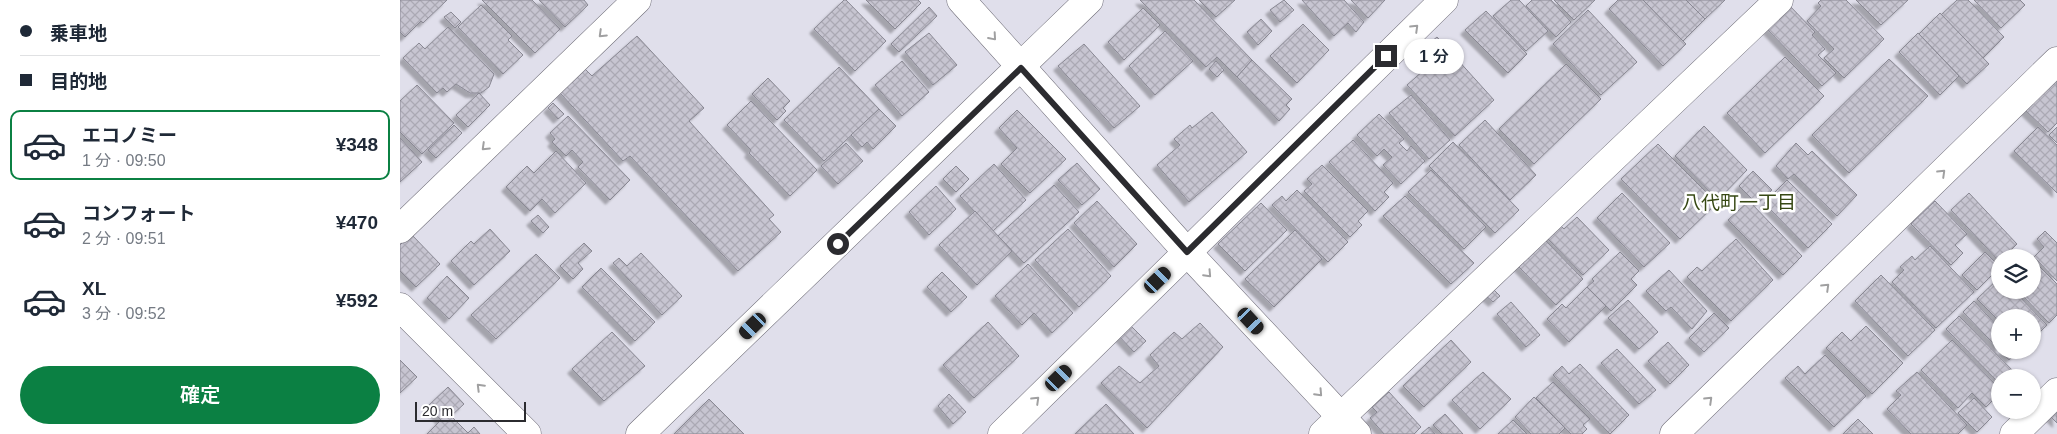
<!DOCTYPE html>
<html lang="ja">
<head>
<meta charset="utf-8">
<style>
  :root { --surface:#fff; --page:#f2f2f3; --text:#1f2937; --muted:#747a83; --line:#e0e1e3; --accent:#0b8043 }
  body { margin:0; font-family:Arial,"Noto Sans JP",sans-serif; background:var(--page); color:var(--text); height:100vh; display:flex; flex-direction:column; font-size:19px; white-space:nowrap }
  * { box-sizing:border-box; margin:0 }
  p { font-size:16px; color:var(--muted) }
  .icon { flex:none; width:28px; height:28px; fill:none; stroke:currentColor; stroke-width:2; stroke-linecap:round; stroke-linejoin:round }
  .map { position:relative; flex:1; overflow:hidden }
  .details { display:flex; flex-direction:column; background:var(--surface); width:400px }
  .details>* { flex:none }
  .banner { display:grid; align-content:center; height:110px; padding:0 20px; background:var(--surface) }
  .tools { position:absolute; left:1591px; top:249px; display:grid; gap:10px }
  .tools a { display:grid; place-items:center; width:50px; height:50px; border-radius:50%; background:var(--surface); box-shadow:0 1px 4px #0004; font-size:25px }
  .scale { position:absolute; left:15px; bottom:12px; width:111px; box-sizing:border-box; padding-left:5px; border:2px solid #2b2b2f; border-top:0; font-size:14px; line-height:18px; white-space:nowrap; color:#2b2b2f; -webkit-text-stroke:4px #fff; paint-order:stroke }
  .end { position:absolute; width:22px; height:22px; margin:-11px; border:6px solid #2b2b2f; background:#fff; box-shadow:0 0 0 2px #fff }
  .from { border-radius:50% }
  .bubble { position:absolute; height:35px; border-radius:18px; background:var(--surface); box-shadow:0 1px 4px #0004; font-size:16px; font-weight:600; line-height:35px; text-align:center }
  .car { position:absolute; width:15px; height:30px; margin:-15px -8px; border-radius:6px; box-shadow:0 0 4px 1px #0007; background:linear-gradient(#222 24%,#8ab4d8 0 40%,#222 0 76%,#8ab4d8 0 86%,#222 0) }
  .banner b { display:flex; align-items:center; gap:18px; height:48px; font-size:19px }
  .banner b+b { border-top:1px solid var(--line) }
  .banner i { width:12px; height:12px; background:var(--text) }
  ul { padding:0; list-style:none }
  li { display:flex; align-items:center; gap:15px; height:70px; margin:0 10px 8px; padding:0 10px; border:2px solid transparent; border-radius:10px }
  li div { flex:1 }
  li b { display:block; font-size:19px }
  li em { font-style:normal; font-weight:600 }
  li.selected { border-color:var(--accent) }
  li>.icon { width:45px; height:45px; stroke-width:1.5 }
  .cta { display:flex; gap:10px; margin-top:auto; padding:10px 20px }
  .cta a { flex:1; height:58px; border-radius:30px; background:var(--accent); color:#fff; font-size:20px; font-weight:600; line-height:58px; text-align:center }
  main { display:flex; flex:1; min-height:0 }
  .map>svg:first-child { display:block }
  .building { fill:url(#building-cross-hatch); stroke:#898893; filter:url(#shadow) }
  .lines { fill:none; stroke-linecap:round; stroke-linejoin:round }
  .minor-casing { stroke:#6f6d78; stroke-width:29 }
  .minor { stroke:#fff; stroke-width:28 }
  .oneway { stroke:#a0a0a1 }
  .route { stroke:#2b2b2f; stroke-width:6 }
  .labels { text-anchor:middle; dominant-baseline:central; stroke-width:5; stroke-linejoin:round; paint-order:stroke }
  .neighbourhood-label { font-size:19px; fill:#364813; stroke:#fff }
</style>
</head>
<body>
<main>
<section class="details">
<div class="banner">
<b><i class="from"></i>乗車地</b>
<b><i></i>目的地</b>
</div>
<ul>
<li class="selected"><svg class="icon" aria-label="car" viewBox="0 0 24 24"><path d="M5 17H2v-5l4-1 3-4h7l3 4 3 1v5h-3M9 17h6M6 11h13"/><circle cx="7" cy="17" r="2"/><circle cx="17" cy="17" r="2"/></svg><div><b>エコノミー</b><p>1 分 · 09:50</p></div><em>¥348</em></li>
<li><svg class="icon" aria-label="car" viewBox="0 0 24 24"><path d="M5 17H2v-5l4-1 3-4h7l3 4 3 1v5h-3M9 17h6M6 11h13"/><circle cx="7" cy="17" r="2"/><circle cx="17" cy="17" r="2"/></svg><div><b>コンフォート</b><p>2 分 · 09:51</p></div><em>¥470</em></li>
<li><svg class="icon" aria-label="car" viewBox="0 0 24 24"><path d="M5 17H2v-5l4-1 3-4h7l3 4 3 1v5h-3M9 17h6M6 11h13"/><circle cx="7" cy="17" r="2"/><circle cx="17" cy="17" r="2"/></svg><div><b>XL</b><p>3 分 · 09:52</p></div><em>¥592</em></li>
</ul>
<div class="cta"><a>確定</a></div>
</section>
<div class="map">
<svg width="1657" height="434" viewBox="0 0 1657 434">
  <defs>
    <pattern id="building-cross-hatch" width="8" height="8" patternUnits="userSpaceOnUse" patternTransform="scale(1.25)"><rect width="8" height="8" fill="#c7c5d1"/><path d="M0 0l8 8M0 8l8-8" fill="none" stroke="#aba9b4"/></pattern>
    <filter id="shadow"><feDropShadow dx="-4.5" dy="4.5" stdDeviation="1" flood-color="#0004"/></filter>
  </defs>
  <rect width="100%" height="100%" fill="#e0dfeb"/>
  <!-- building -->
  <g class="building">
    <path d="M0 0H47L23 23 21 21 5 37 0 32Z"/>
    <path d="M82 0H132L160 29 135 53Z"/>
    <path d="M139 0H184L188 5 165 27Z"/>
    <path d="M444 0H446L486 41 455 71 414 29Z"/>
    <path d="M466 0H518L521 3 495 29Z"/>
    <path d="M740 0H794L852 60 837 77 817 57 806 67Z"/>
    <path d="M799 0H835L816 17Z"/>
    <path d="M884 0 894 10 880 22 870 10Z"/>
    <path d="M902 0H944L964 22 956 32 948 23 934 36Z"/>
    <path d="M951 0H985L968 18Z"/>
    <path d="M1111 0H1119L1148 31 1126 51 1093 16Z"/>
    <path d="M1132 0H1151L1171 22 1156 37 1126 6Z"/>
    <path d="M1154 0H1195L1174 20Z"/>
    <path d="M1218 0H1243L1286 44 1263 66 1209 9Z"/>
    <path d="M1243 0H1286L1305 19 1283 41Z"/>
    <path d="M1286 0H1325L1305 19Z"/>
    <path d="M1421 0H1446L1484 39 1444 78 1424 58 1434 49 1407 21 1421 6 1418 3Z"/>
    <path d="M1456 0H1508L1481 25Z"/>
    <path d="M1557 0H1568L1604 37 1583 58 1541 15Z"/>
    <path d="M1574 0H1620L1625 5 1601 28Z"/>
    <path d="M1388 4 1415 32 1412 35 1425 49 1418 55 1436 73 1422 86 1365 27Z"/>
    <path d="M81 5 112 36 108 40 123 55 103 74 58 27Z"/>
    <path d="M529 7 537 16 499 52 491 44Z"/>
    <path d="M743 8 760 25 724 60 708 42Z"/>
    <path d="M1188 10 1237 62 1201 95 1153 44Z"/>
    <path d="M1086 11 1127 54 1108 73 1065 30Z"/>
    <path d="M51 12 61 22 55 28 44 17Z"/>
    <path d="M1540 13 1589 64 1567 84 1519 34Z"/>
    <path d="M861 19 872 31 858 45 847 32Z"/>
    <path d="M903 24 929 50 897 83 870 56Z"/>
    <path d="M48 27 94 74 89 87 81 93H70L56 84 47 92 43 88 37 93 3 58 19 43 25 49Z"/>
    <path d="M765 31 793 61 755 95 729 66Z"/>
    <path d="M529 33 557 65 533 85 505 52Z"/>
    <path d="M1518 33 1559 76 1540 95 1499 52Z"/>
    <path d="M237 36 304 108 289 121 374 215 369 219 381 232 338 271 230 156 223 161 160 93 185 69 192 76Z"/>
    <path d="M1037 37 1094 100 1055 136 1007 85 1032 63 1020 51Z"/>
    <path d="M684 44 740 106 714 128 658 66Z"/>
    <path d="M1385 57 1424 96 1365 153 1327 113Z"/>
    <path d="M1489 59 1528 96 1449 173 1412 135Z"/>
    <path d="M852 60 892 99 886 105 890 109 879 121 837 77Z"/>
    <path d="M502 61 529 92 502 116 475 85Z"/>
    <path d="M816 61 824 70 817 77 809 69Z"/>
    <path d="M1166 64 1201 99 1134 164 1099 129Z"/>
    <path d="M439 67 479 109 424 161 384 120Z"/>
    <path d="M1657 77V123L1648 132 1624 109Z"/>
    <path d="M368 78 390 101 383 108 386 111 377 120 352 94Z"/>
    <path d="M17 85 54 123 22 154 0 132V101Z"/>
    <path d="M79 93 90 105 68 127 56 115Z"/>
    <path d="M1011 95 1050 140 1029 159 989 113Z"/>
    <path d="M351 101 417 170 390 196 349 153 351 150 327 125Z"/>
    <path d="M153 103 164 114 158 119 148 108Z"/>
    <path d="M479 109 496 126 473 149 467 142 462 147 451 135Z"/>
    <path d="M617 110 666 159 630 193 601 164 617 148 599 128Z"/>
    <path d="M812 112 847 152 789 202 757 165 780 145 774 139 790 125 792 128Z"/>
    <path d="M979 114 1004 139 999 143 1007 151 1011 146 1025 161 1001 184 983 165 992 157 984 149 977 156 957 135Z"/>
    <path d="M168 116 230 180 210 200 178 167 183 162 172 150 166 156 152 142 155 139 150 133Z"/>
    <path d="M1085 120 1136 175 1110 200 1059 145Z"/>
    <path d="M54 125 62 133 36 158 28 150Z"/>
    <path d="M1304 126 1347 170 1318 200 1275 156Z"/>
    <path d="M1638 127 1657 145V193L1614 151Z"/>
    <path d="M1657 127V143L1649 135Z"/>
    <path d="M0 138 22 162 0 182Z"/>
    <path d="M953 140 993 183 984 192 989 197 975 211 929 162Z"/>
    <path d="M1053 142 1119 210 1095 233 1029 166Z"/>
    <path d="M446 143 463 161 438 184 421 166Z"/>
    <path d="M1396 143 1408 155 1412 151 1457 195 1437 216 1394 174 1388 179 1376 166Z"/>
    <path d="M1258 144 1317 203 1280 239 1221 179Z"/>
    <path d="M156 151 186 183 155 213 142 199 130 211 106 187 127 166 134 173Z"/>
    <path d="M677 163 700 189 682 205 658 180Z"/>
    <path d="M594 164 626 200 593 231 560 196Z"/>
    <path d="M922 165 968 211 958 221 962 225 950 237 904 191 912 184 907 179Z"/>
    <path d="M556 166 569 179 556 192 543 179Z"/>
    <path d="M1031 170 1086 227 1064 249 1008 192Z"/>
    <path d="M1353 171 1372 190 1357 204 1339 186Z"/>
    <path d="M1387 180 1432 224 1408 248 1364 203Z"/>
    <path d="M654 185 679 212 624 263 598 236Z"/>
    <path d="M536 186 556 209 529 235 509 212Z"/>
    <path d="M897 190 948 242 928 262 872 205 882 196 886 201Z"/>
    <path d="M1222 193 1270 243 1244 267 1197 218Z"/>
    <path d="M1569 193 1617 244 1603 258H1600L1599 261 1551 210Z"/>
    <path d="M1005 196 1074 263 1051 284 983 216Z"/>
    <path d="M697 201 737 244 714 267 674 223Z"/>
    <path d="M1349 201 1402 256 1383 275 1328 220Z"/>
    <path d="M1535 201 1567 234 1555 245 1563 253 1551 265 1511 224Z"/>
    <path d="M861 203 887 230 845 271 818 244Z"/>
    <path d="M575 211 612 251 577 285 539 245Z"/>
    <path d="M138 215 149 227 143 233 131 221Z"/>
    <path d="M1177 217 1209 250 1183 275 1147 238 1160 225 1164 229Z"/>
    <path d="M90 229 110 251 74 285 51 261 71 241 74 244Z"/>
    <path d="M668 229 711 276 679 307 635 260Z"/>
    <path d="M895 230 922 259 874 307 845 279Z"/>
    <path d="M1645 231 1657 243V281L1634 257 1644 247 1637 239Z"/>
    <path d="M11 234 40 264 16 287 0 271V245Z"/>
    <path d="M1336 239 1373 280 1331 321 1287 277 1297 267 1302 271Z"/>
    <path d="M1145 240 1183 279 1156 305 1118 266Z"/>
    <path d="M184 243 192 251 178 263 183 269 173 279 160 266Z"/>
    <path d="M1530 246 1574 292 1536 328 1492 282 1504 270 1500 267 1512 256 1515 260Z"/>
    <path d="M1625 251 1631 258H1618Z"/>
    <path d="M1220 252 1239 271 1231 279 1237 285 1211 311 1187 287 1194 281 1192 279Z"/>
    <path d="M1585 252 1600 267 1577 290 1562 275Z"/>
    <path d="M241 253 282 296 262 315 213 263 219 258 227 266Z"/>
    <path d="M136 254 160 278 96 339 71 315Z"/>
    <path d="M1632 259 1657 284V315L1649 323 1617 290H1632Z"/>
    <path d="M628 264 673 313 652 333 634 313 622 325 595 296Z"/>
    <path d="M201 268 255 322 235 341 182 287Z"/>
    <path d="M1269 270 1307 311 1292 329 1271 307 1266 311 1246 291Z"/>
    <path d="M542 272 567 297 551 312 527 287Z"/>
    <path d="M1481 275 1535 330 1508 356 1455 301Z"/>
    <path d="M47 276 69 298 49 319 27 298Z"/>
    <path d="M1600 277V290H1613L1647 325 1632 340V318H1600V322L1577 299Z"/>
    <path d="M1187 287 1206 306 1169 342 1147 319 1162 304 1166 308Z"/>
    <path d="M1093 289 1100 296 1093 302 1085 295Z"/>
    <path d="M1228 300 1258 332 1239 349 1208 318Z"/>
    <path d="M1574 301 1600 329V350H1620L1609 360 1563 312Z"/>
    <path d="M1111 302 1140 335 1126 347 1097 314Z"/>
    <path d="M1314 313 1329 328 1304 352 1289 338Z"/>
    <path d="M1559 316 1620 378H1600V384L1546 329Z"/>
    <path d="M726 321 746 341 734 352 715 332Z"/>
    <path d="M588 322 619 356 574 398 543 365Z"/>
    <path d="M800 323 823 347 747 428 701 383 719 366 740 383 759 366 750 355 774 332 782 339Z"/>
    <path d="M1466 326 1503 363 1472 394 1426 348 1442 332 1451 341Z"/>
    <path d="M212 332 245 366 204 401 172 369Z"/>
    <path d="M1051 340 1071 362 1024 407 1003 386Z"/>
    <path d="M1552 340 1600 389V393L1586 407 1572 393 1558 408 1521 370Z"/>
    <path d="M1268 342 1289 365 1270 384 1248 361Z"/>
    <path d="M1217 349 1256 390 1239 404 1201 363Z"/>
    <path d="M1425 355 1466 396 1434 427 1385 378 1398 366 1405 374Z"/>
    <path d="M0 360 17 377 0 393Z"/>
    <path d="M1180 364 1229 415 1210 434 1153 375 1162 366 1169 374Z"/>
    <path d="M1083 372 1111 399 1080 429 1052 400Z"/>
    <path d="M1517 372 1567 425 1558 434H1511L1487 409 1501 395 1496 391Z"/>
    <path d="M1153 382 1190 419 1183 425 1187 429 1182 434H1171L1136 398Z"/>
    <path d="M48 387 64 404 51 416 68 433 74 427 80 434H27L41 420 28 406Z"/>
    <path d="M989 392 1021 427 1014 434H984L970 418 977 412 972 407Z"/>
    <path d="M549 394 566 412 553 424 538 406Z"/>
    <path d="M1134 397 1165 428 1159 434H1131L1115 417Z"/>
    <path d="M1574 398 1592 417 1577 432 1558 413Z"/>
    <path d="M309 399 344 434H274Z"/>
    <path d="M1657 403V423L1647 413Z"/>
    <path d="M706 404 734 434H675Z"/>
    <path d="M1045 414 1063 434H1042L1033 425Z"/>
    <path d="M1458 419 1473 434H1443Z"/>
    <path d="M1113 420 1127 434H1098Z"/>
    <path d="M1029 427 1035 434H1021Z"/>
  </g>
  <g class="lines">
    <!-- minor casing -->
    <g class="minor-casing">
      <g id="minor">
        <path d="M561 0 787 252 957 434"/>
        <path d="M0 229 237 0"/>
        <path d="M0 307 127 434"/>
        <path d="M240 434 689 0"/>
        <path d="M602 434 1044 0"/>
        <path d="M923 434 1379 0"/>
        <path d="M1274 434 1657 61"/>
        <path d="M1614 434 1657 392"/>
      </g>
    </g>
    <!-- minor -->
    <use href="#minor" class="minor"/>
  </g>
  <!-- one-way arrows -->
  <defs><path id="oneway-chevron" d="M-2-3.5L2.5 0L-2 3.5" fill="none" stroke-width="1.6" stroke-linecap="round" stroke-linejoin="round" transform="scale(1.25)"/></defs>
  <g class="oneway">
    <use href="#oneway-chevron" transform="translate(1015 28) rotate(-44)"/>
    <use href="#oneway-chevron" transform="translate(202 34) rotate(136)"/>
    <use href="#oneway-chevron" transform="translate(593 37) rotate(49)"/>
    <use href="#oneway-chevron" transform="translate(85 147) rotate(136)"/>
    <use href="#oneway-chevron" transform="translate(1542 173) rotate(-44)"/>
    <use href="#oneway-chevron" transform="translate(808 274) rotate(47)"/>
    <use href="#oneway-chevron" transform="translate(1426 287) rotate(-44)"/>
    <use href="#oneway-chevron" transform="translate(80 387) rotate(-135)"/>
    <use href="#oneway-chevron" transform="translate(919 393) rotate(47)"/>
    <use href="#oneway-chevron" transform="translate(636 400) rotate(-44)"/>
    <use href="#oneway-chevron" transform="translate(1309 400) rotate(-44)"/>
  </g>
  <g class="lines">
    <!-- route -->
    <path class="route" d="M438 244 621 68 787 252 986 56"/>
  </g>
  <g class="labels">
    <!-- neighbourhood labels -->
    <g class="neighbourhood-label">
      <text x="1339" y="202">八代町一丁目</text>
    </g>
  </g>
</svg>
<div class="tools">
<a><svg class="icon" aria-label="layers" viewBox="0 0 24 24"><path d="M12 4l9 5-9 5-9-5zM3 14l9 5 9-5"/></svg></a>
<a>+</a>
<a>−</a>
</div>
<div class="scale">20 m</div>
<i class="end from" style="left:438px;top:244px"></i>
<i class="end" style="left:986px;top:56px"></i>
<div class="bubble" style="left:1004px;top:39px;width:60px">1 分</div>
<i class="car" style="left:758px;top:280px;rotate:46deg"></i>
<i class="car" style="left:851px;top:321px;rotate:137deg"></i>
<i class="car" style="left:353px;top:326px;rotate:226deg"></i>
<i class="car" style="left:659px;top:378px;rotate:46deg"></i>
</div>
</main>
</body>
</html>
